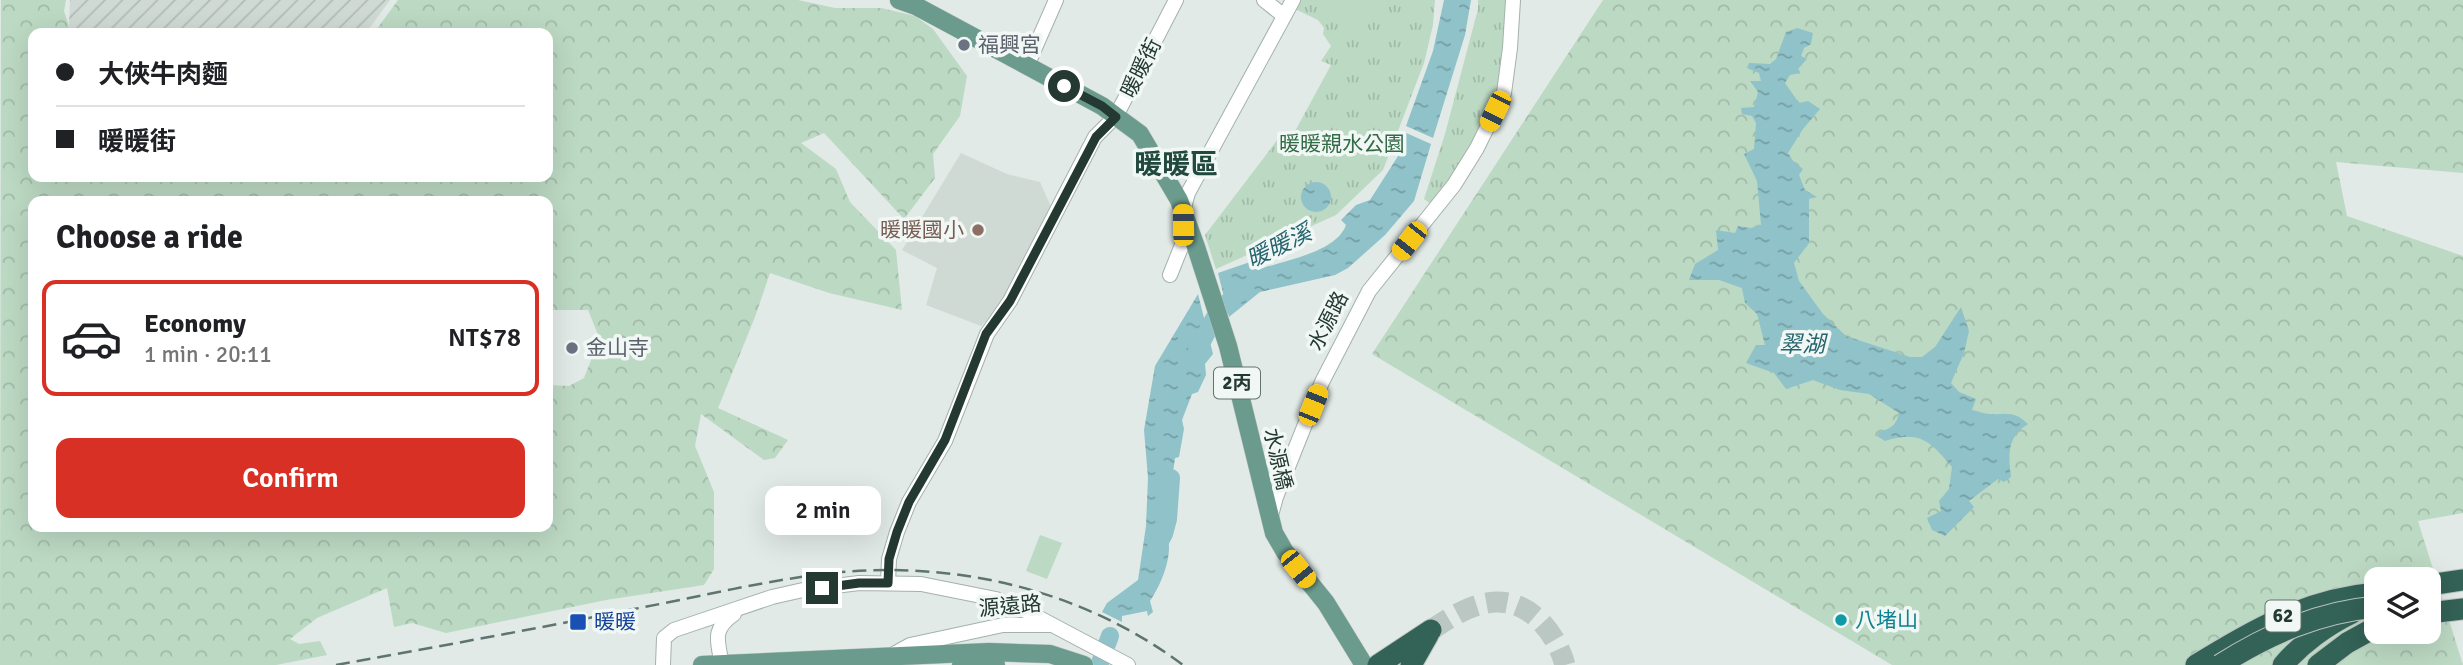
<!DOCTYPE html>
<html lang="en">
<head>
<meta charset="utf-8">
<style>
  :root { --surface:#fff; --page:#f6f6f6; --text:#202124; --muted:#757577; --line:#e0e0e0; --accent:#d93025 }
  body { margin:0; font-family:Signika,"Noto Sans TC",sans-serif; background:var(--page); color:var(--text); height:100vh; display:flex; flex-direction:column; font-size:26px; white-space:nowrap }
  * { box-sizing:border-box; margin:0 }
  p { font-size:23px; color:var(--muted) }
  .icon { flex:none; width:38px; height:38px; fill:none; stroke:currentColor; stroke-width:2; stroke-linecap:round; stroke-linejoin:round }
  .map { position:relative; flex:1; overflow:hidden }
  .drawer { position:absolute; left:28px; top:196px; width:525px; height:336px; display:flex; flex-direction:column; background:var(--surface); border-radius:14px; box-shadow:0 7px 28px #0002 }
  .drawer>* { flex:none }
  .guide { position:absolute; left:28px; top:28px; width:525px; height:154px; border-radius:14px; box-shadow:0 7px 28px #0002; display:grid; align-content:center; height:154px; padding:0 28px; background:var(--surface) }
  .buttons { position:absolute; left:2364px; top:567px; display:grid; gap:14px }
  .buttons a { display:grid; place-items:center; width:77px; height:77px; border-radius:14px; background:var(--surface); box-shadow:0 7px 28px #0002; font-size:35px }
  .end { position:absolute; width:32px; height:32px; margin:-16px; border:9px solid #243932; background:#fff; box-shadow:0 0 0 4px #fff }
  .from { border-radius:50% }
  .bubble { position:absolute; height:49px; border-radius:14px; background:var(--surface); box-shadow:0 7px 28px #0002; font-size:23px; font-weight:600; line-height:49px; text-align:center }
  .car { position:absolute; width:21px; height:42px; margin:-21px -10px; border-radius:9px; box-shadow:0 0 5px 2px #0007; background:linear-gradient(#f5c518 24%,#345 0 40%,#f5c518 0 76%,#345 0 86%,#f5c518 0) }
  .guide b { display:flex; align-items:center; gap:24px; height:66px; font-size:26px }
  .guide b+b { border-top:2px solid var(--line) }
  .guide i { width:18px; height:18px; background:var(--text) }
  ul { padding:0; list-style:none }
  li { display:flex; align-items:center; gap:21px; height:116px; margin:0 14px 10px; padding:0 14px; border:4px solid transparent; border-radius:14px }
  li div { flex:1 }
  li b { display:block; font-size:26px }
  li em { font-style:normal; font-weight:600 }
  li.selected { border-color:var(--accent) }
  li>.icon { width:63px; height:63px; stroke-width:1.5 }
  h2 { padding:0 28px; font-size:32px; line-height:84px }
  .action { display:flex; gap:14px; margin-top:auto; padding:14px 28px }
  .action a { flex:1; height:80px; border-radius:14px; background:var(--accent); color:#fff; font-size:28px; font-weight:600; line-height:80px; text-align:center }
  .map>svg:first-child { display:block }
  .built { fill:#d0dad5 }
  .industrial { fill:url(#industrial-furrows) }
  .grass { fill:url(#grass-tufts) }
  .forest { fill:url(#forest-crowns); fill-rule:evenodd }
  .pitch { fill:#bcd9c3 }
  .water { fill:url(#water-ripples) }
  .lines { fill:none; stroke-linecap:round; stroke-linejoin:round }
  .river { stroke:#8fc2c9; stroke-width:18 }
  .highway-tunnel { stroke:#bbc7c2; stroke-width:21; stroke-dasharray:21 10; stroke-linecap:butt }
  .minor-casing { stroke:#a5b1ac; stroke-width:16 }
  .major-casing { stroke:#bdc4c2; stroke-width:19 }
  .highway-casing { stroke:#bdc4c2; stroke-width:23 }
  .minor { stroke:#fff; stroke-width:14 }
  .major { stroke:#6b9b8d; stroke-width:18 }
  .highway { stroke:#336256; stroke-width:21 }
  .rail { stroke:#5e746e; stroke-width:2.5; stroke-dasharray:14 7; stroke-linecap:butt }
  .highway-bridge-casing { stroke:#bdc4c2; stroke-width:23; stroke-linecap:butt }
  .highway-bridge { stroke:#336256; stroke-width:21 }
  .route { stroke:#243932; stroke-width:9 }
  .worship-dot { fill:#6b7280; stroke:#f1f7f4; stroke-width:2.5 }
  .education-dot { fill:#8d6e63; stroke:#f1f7f4; stroke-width:2.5 }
  .culture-dot { fill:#0f9aa8; stroke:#f1f7f4; stroke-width:2.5 }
  .transit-dot { fill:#1a4fb4; stroke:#f1f7f4; stroke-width:2.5 }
  .labels { text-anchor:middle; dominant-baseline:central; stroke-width:7; stroke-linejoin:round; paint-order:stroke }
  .shield { fill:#f1f7f4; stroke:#62726c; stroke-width:2 }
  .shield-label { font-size:19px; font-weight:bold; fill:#243932 }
  .worship-label { font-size:21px; fill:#5b616d; stroke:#f1f7f4; text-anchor:start }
  .street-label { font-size:21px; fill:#243932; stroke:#f1f7f4 }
  .park-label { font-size:21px; fill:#326b46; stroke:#f1f7f4 }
  .education-label { font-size:21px; fill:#785e54; stroke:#f1f7f4; text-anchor:end }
  .culture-label { font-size:21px; fill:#0d838f; stroke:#f1f7f4; text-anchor:start }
  .transit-label { font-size:21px; fill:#164399; stroke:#f1f7f4; text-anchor:start }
  .water-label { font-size:23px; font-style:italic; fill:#25646e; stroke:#f1f7f4 }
  .district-label { font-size:28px; font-weight:bold; fill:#22493e; stroke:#f1f7f4 }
</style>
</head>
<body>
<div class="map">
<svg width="2463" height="665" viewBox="0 0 2463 665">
  <defs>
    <pattern id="industrial-furrows" width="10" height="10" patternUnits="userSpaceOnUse" patternTransform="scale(1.75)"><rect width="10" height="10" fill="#d0dad5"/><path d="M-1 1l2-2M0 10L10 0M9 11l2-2" fill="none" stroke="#b2bcb7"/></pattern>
    <pattern id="grass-tufts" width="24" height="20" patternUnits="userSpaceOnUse" patternTransform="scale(1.75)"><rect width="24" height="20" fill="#bcd9c3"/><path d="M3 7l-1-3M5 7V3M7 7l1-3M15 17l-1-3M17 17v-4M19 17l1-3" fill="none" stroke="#a1bba8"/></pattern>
    <pattern id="forest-crowns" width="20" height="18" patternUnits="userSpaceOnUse" patternTransform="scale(1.75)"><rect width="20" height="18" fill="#bcd9c3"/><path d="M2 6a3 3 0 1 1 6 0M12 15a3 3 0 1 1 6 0" fill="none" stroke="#a1bba8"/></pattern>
    <pattern id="water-ripples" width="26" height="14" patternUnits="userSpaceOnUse" patternTransform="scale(1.75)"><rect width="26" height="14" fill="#8fc2c9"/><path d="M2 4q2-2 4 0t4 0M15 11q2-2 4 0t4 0" fill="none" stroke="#759fa4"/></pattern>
  </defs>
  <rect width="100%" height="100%" fill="#e1eae6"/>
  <!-- built -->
  <path class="built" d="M961 153 1007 174 1040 182 1052 209 1006 302 981 326 926 305 937 268 902 250Z"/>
  <!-- industrial -->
  <path class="industrial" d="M70 0H390L366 33H72L69 26Z"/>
  <!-- grass -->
  <g class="grass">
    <path d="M1300 0H1435L1433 25 1424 63 1383 170 1336 215 1216 269 1205 235 1278 139 1288 144 1331 65 1321 61 1331 46 1323 34 1324 28 1318 20 1295 9Z"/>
    <path d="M1478 0H1509L1500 81 1464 163 1431 204 1424 199 1445 134 1478 9Z"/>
  </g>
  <!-- forest -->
  <g class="forest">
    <path d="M1 0H66L64 11 71 33H33V177H548V33H374L398 0H798L835 8H881L915 16 933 29 967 76 960 116 933 154 935 178 904 219 824 133 801 143 836 169 850 202 896 250 902 310 829 293 770 273 755 317 718 408 788 440 775 458 764 460 701 414 695 446 714 492V569L704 585 606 600 446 633 412 623 394 627 387 588 317 618 290 639 299 644 320 641 327 655 276 665H0ZM33 201H548V310H588L601 342 593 355 584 378 569 386 548 385V527H33Z"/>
    <path d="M1603 0H2463V173L2336 162 2347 216 2463 256V513L2418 521 2463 665H1892L1372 354ZM2376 579H2429V632H2376Z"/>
  </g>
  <!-- pitch -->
  <g class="pitch">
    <path d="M1345 0H1377L1358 34 1334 20Z"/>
    <path d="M1040 535 1062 543 1047 579 1026 571Z"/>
  </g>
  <!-- water -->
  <g class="water">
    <path d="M1444 0H1471L1465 35 1433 138 1406 126 1433 51Z"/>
    <path d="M1797 28 1813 33 1811 44 1804 48 1801 56 1807 59 1798 69 1800 73 1790 75 1785 83 1799 103 1808 101 1820 109 1803 129 1788 153 1794 162 1803 169 1799 175 1805 190 1817 197 1809 199V243L1794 263 1799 281 1823 314 1846 336 1910 357H1922L1935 347 1961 307 1969 331 1964 353 1951 383 1959 392 1976 399 1972 410C1978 411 1984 414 1990 414 2007 415 2014 410 2028 424 2007 437 2008 454 2011 477L2004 482 1998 479 1969 501 1974 507 1945 536 1932 530 1927 518 1941 511 1939 501 1949 489 1952 467C1930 441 1920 430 1885 441L1877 436 1879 432C1891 428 1896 426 1899 413L1869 394 1840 390 1813 380 1786 389 1774 373 1746 363 1756 345H1765L1757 314 1745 303 1742 288 1719 280H1689L1695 264 1718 250 1716 230 1735 233 1738 226 1751 228 1761 225 1757 181 1744 154 1754 149 1756 123 1752 116 1742 114 1741 108 1754 107 1758 92 1750 81H1761L1759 73 1747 68 1749 63 1770 64 1776 59 1786 32Z"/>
    <path d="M1404 132 1431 144 1414 201 1385 235 1348 268 1335 275 1260 292 1229 317 1218 273 1250 262 1263 268C1288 260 1337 251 1346 225L1341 220 1356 205 1370 200 1400 153Z"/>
    <circle cx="1316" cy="197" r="15"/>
    <path d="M1198 294 1213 354 1205 364 1206 375 1198 392 1192 394 1182 420 1184 429 1179 457 1175 458 1165 530C1176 550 1162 583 1150 601L1153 612 1148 616 1147 611 1122 616V622L1102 612 1107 603 1138 580 1146 526 1148 478 1144 430 1155 366Z"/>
  </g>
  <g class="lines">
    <!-- river -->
    <g class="river">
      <path d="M1196 353 1218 311 1243 289"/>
      <path d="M1154 552 1164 534 1168 519 1171 478"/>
      <path d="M1107 644 1110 636"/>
      <path d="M1099 665 1101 660"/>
    </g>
    <!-- highway-tunnel -->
    <path class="highway-tunnel" d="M1431 630C1451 617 1472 603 1496 602 1532 601 1557 635 1565 665"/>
    <!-- minor casing -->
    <g class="minor-casing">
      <g id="minor">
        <path d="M1264 0 1284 16"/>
        <path d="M1027 66 1056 0"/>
        <path d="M1170 275 1184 240 1183 211 1188 193 1293 0"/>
        <path d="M1270 519 1276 497 1322 382 1369 291 1454 185 1477 148 1504 93 1510 48 1513 0"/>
        <path d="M888 583 889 559 897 532 909 502 945 441 987 334 1010 301 1095 137 1116 116 1176 0"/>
        <path d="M892 655 910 645 1003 625H1049"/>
        <path d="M663 665 664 638 674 630 772 597 803 590 859 583 921 584 996 599 1028 612 1128 665"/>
        <path d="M722 665C718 641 711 630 734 614"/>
      </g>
    </g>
    <!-- major casing -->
    <g class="major-casing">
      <g id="major">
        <path d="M899 0 916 6 1102 106 1140 134 1179 200 1196 247 1228 346 1274 533 1285 552 1326 603 1364 665"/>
        <path d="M702 665 989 652 1050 654 1084 665"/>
        <path d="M961 665H996"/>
      </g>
    </g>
    <!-- highway casing -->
    <g class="highway-casing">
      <g id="highway">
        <path d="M2429 585 2463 580"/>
        <path d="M2429 613 2463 609"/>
        <path d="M1378 665 1431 630"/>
        <path d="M1411 665 1428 635"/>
        <path d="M2196 665C2254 629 2307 599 2376 593"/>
        <path d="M2283 665C2301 644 2327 625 2352 613"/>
        <path d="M2318 665 2347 643 2376 627"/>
      </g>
    </g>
    <!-- minor -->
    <use href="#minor" class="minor"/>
    <!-- major -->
    <use href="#major" class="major"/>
    <!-- highway -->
    <use href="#highway" class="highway"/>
    <!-- rail -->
    <path class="rail" d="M336 665C435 647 535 629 634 609 699 597 766 580 832 573 956 560 1083 590 1183 665"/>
    <!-- highway-bridge casing -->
    <g class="highway-bridge-casing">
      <path id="highway-bridge" d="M2220 665C2269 634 2319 612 2376 607"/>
    </g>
    <!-- highway-bridge -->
    <use href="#highway-bridge" class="highway-bridge"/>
  </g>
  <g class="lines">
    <!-- route -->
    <path class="route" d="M822 588 859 583H888L889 559 897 532 909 502 945 440 986 334 1010 301 1096 137 1116 117 1102 106 1064 86"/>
  </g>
  <!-- markers -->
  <g class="worship-dot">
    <circle cx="964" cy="45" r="7"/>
    <circle cx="572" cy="348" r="7"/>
  </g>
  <circle class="education-dot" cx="978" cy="230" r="7"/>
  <circle class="culture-dot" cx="1841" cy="620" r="7"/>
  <rect class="transit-dot" x="569" y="613" width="18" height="18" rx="3.5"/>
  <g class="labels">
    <!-- shield labels -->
    <g class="shield">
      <rect x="1214" y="367.5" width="46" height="31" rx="5"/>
      <rect x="2265.5" y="600.5" width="35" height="31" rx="5"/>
    </g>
    <g class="shield-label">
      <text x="1237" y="383">2丙</text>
      <text x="2283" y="616">62</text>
    </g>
    <!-- worship labels -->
    <g class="worship-label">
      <text x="978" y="45">福興宮</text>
      <text x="586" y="348">金山寺</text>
    </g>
    <!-- street labels -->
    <g class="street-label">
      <text transform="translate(1141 68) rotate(-63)">暖暖街</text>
      <text transform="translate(1328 321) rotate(-63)">水源路</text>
      <text transform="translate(1278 459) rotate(77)">水源橋</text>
      <text transform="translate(1010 606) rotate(-5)">源遠路</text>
    </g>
    <!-- park labels -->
    <g class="park-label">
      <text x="1342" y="144">暖暖親水公園</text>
    </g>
    <!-- education labels -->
    <g class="education-label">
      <text x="964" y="230">暖暖國小</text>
    </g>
    <!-- culture labels -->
    <g class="culture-label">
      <text x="1855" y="620">八堵山</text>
    </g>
    <!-- transit labels -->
    <g class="transit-label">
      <text x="594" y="622">暖暖</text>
    </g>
    <!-- water labels -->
    <g class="water-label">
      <text transform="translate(1279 246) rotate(-26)">暖暖溪</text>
      <text x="1802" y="344">翠湖</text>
    </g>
    <!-- district labels -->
    <g class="district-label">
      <text x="1176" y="165">暖暖區</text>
    </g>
  </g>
</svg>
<div class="buttons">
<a><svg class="icon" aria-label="layers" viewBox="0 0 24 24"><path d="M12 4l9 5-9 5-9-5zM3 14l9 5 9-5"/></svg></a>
</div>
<i class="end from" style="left:1064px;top:86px"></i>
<i class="end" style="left:822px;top:588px"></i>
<div class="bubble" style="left:765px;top:486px;width:116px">2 min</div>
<i class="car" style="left:1495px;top:111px;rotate:206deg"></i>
<i class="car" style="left:1183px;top:225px;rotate:359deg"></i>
<i class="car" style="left:1409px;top:241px;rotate:218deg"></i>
<i class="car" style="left:1313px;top:405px;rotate:22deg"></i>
<i class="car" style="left:1298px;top:569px;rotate:141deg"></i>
<div class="guide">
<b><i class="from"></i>大俠牛肉麵</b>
<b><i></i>暖暖街</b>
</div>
<section class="drawer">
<h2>Choose a ride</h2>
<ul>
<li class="selected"><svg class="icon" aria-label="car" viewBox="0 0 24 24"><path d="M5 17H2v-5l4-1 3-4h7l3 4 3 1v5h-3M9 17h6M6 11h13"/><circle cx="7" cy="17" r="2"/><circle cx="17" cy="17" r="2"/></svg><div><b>Economy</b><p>1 min · 20:11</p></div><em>NT$78</em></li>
</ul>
<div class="action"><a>Confirm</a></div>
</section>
</div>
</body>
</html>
